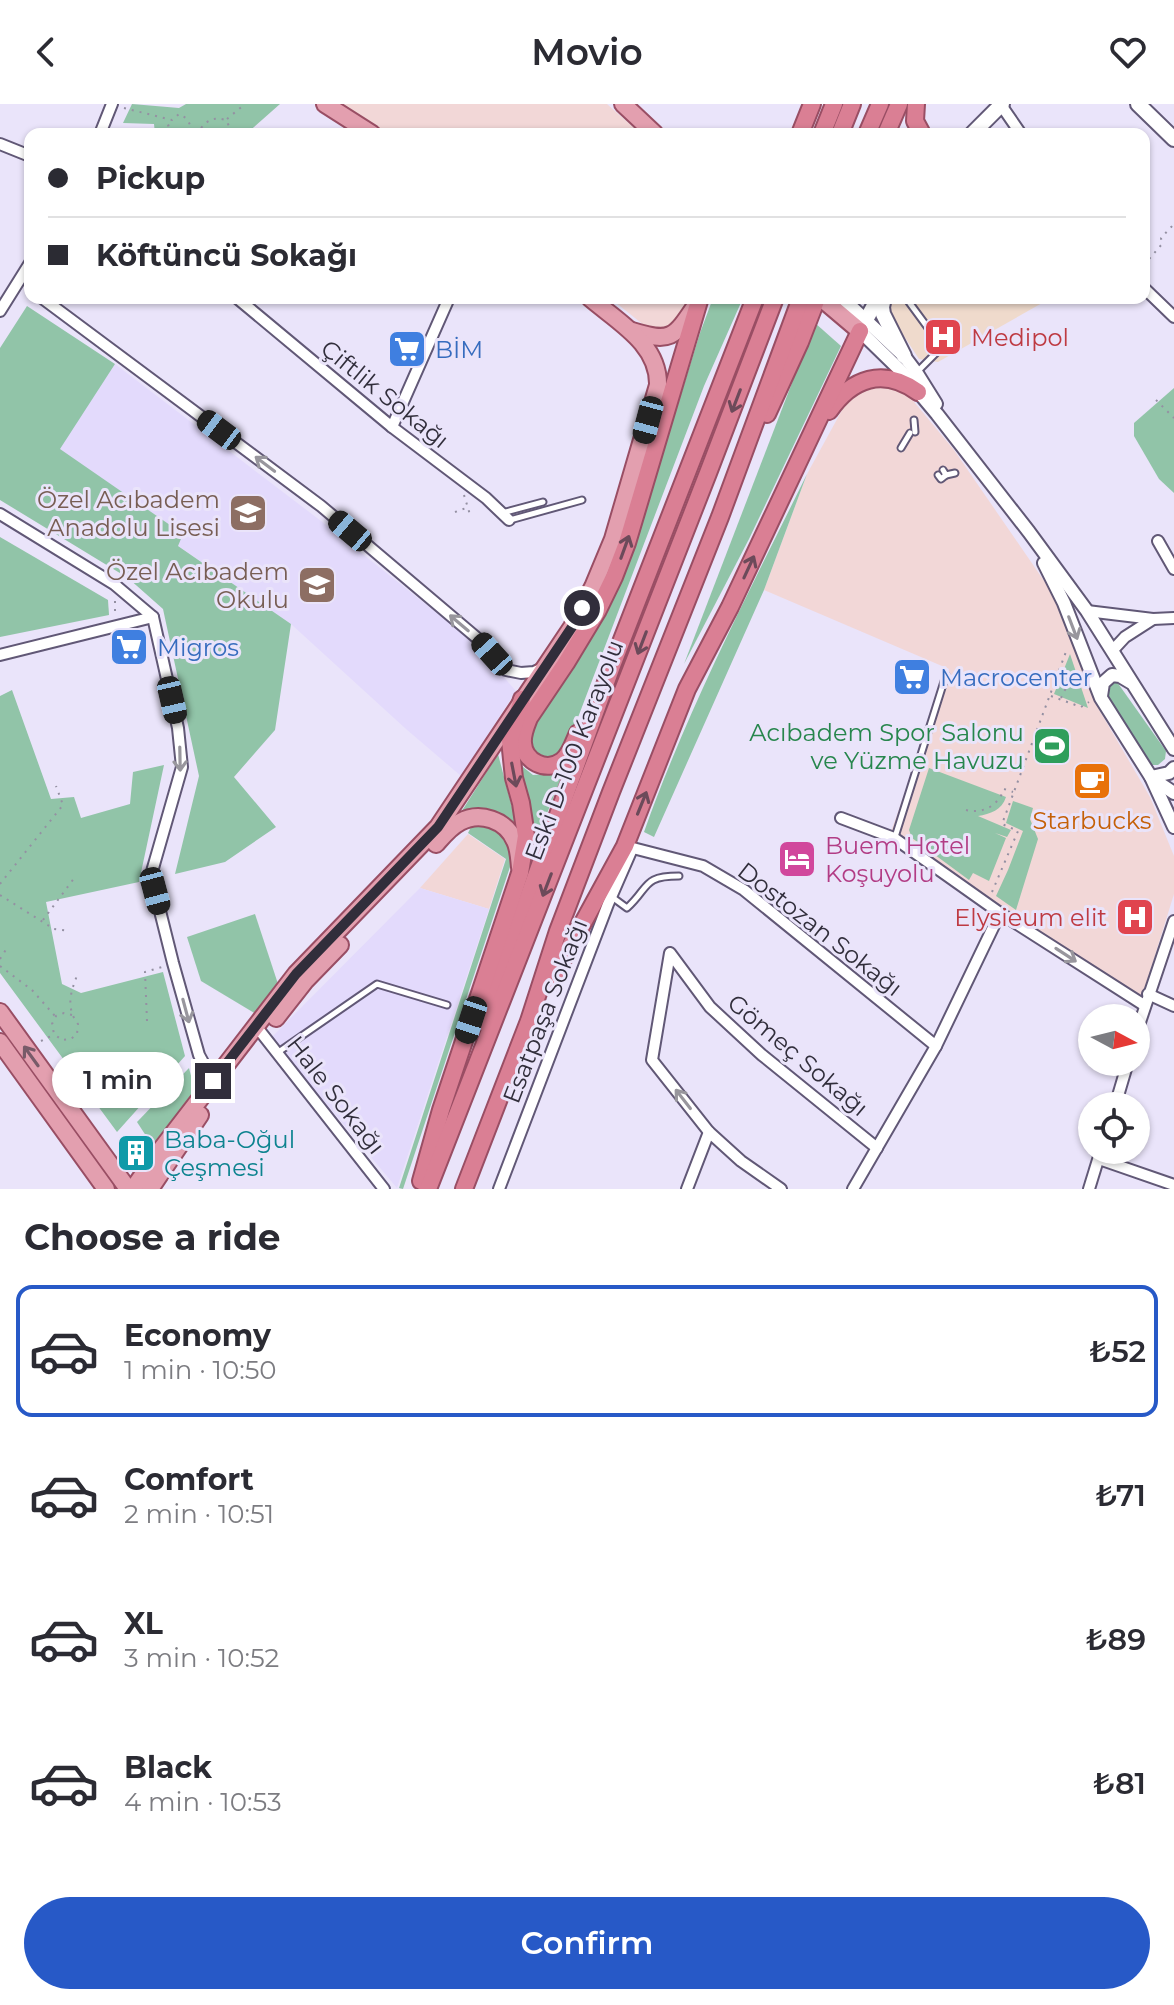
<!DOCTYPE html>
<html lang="en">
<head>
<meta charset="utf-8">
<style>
  :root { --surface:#fff; --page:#f7f7f7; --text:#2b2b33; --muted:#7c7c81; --line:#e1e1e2; --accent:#2759c7 }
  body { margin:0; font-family:Montserrat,sans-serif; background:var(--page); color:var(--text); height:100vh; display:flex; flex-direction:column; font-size:30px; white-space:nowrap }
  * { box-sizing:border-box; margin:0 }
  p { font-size:26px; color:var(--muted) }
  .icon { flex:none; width:44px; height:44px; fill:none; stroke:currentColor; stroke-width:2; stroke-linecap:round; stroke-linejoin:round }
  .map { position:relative; height:1085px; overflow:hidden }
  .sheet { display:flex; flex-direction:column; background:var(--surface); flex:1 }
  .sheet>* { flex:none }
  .banner { position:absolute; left:24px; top:24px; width:1126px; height:176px; border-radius:16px; box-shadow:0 2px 6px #0004; display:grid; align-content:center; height:176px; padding:0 24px; background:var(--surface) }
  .needle { width:52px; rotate:97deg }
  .buttons { position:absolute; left:1078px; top:900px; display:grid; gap:16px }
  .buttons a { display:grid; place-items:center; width:72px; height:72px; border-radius:50%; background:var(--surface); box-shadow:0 2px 6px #0004; font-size:40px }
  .end { position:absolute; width:36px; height:36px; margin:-18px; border:10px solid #312e3b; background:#fff; box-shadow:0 0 0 4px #fff }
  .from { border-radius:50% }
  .bubble { position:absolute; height:56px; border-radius:28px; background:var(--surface); box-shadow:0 2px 6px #0004; font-size:26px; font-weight:600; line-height:56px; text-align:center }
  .car { position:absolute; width:24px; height:48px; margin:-24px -12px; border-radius:10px; box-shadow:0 0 6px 2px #0007; background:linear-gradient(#222 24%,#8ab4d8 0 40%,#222 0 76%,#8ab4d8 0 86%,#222 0) }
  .banner b { display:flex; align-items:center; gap:28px; height:76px; font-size:30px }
  .banner b+b { border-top:2px solid var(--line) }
  .banner i { width:20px; height:20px; background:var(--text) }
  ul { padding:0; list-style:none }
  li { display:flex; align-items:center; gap:24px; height:132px; margin:0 16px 12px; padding:0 8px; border:4px solid transparent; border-radius:16px }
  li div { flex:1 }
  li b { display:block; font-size:30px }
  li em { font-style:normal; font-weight:600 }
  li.active { border-color:var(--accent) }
  li>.icon { width:72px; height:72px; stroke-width:1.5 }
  h2 { padding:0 24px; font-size:36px; line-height:96px }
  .button { display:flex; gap:16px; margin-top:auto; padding:16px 24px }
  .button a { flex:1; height:92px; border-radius:48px; background:var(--accent); color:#fff; font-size:32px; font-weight:600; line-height:92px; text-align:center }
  header { display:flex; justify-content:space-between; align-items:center; height:104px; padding:0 24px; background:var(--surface); font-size:36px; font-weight:600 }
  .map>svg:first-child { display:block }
  .commercial { fill:#f2d7d7 }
  .built { fill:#e3dafc }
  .medical { fill:#efdacc }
  .green { fill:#91c4a8 }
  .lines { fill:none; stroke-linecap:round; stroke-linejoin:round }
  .service-casing { stroke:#615876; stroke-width:9 }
  .minor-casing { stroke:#615876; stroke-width:14 }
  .tertiary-casing { stroke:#615876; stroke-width:16 }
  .secondary-casing { stroke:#615876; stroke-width:18 }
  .primary-casing { stroke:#994e64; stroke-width:20 }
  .trunk-casing { stroke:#994e64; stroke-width:20 }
  .path { stroke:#9490a2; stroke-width:2; stroke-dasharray:2 6; stroke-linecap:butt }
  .service { stroke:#fff; stroke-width:5 }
  .minor { stroke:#fff; stroke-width:10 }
  .tertiary { stroke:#fff; stroke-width:12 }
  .secondary { stroke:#fff; stroke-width:14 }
  .primary { stroke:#e39faf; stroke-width:16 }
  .trunk { stroke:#da7f94; stroke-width:16 }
  .oneway { stroke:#6c4a5a }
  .oneway2 { stroke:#98969d }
  .oneway3 { stroke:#785b69 }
  .route { stroke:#312e3b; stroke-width:10 }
  .labels { text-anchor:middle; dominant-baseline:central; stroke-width:6; stroke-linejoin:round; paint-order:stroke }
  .health-label { font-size:24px; fill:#be3a42; stroke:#eae4fa; text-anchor:start }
  .shop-label { font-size:24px; fill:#366cbe; stroke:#eae4fa; text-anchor:start }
  .street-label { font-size:24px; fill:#312e3b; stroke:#eae4fa }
  .education-label { font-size:24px; fill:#785e54; stroke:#eae4fa; text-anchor:end }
  .leisure-label { font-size:24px; fill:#27864d; stroke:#eae4fa; text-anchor:end }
  .food-label { font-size:24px; fill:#c56008; stroke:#eae4fa }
  .hotel-label { font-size:24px; fill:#b23c85; stroke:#eae4fa; text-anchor:start }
  .culture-label { font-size:24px; fill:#0d838f; stroke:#eae4fa; text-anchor:start }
</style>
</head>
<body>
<header><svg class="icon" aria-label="back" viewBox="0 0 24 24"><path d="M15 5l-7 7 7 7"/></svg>Movio<svg class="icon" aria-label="heart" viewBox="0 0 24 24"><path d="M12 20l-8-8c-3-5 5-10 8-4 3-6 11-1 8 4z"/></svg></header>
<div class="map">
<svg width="1174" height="1085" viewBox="0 0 1174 1085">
  <rect width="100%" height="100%" fill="#eae4fa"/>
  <!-- commercial -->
  <g class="commercial">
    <path d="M338 0H607L641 30H384Z"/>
    <path d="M610 194H689L678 217 666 226 645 222Z"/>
    <path d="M886 281 910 293 954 346 1051 487 1097 602 1150 693 1174 752V790L1139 903 889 733 949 565 764 486 807 370 847 297 864 284Z"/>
    <path d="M468 730 505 755 489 805 420 784Z"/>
  </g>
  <!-- built -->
  <g class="built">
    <path d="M115 260 321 417 472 537 516 587 461 672 406 625 291 520 177 441 183 430 59 345Z"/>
    <path d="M420 784 489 805 397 1084 271 934Z"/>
  </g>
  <!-- medical -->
  <path class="medical" d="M890 194H1051L938 258 919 255 890 211Z"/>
  <!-- green -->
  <g class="green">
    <path d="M132 0 179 4 186 0H280L246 30H155L154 20 123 19Z"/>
    <path d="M713 194H743L704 282 566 645C549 657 542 656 529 640V629L620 476 652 384 700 229Z"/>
    <path d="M27 202 115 260 60 345 183 430 178 442 291 520 275 626 234 673 276 723 225 758 175 770 199 672 163 505 128 474 0 396V244Z"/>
    <path d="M815 219 841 242 749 435 684 560Z"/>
    <path d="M1174 284V389L1159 375 1134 332V319Z"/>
    <path d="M807 370 764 486 654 733 644 728C688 604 749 488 807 370Z"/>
    <path d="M0 433 108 496 109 511 0 533Z"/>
    <path d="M1070 550 1088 604 1054 590Z"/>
    <path d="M1111 577 1117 578 1166 647 1165 655 1158 661H1149L1106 593 1107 585Z"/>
    <path d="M12 586 51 695 74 693 81 714 130 700 133 668 164 661 139 778 46 798 62 880 81 889 163 868 185 952 117 1028 0 869V592Z"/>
    <path d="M514 646 523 663 533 671 563 669 531 750 533 733Z"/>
    <path d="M498 650 519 730 458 713Z"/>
    <path d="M929 664 1006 693C1002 706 990 710 978 712L1011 726 1007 733 995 729 1006 734 989 777 973 769 969 776 912 734 909 726Z"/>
    <path d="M1013 697 1033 704 1030 715 1038 735 1016 806 996 792 1008 766 1023 727 1006 719Z"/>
    <path d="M472 721C494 722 514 735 511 760L403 1085 399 1084 506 755 468 729Z"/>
    <path d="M255 810 280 886 261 913 201 877 187 833Z"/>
    <path d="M189 964 196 991 152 1041 137 1018Z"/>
  </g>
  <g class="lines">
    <!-- service casing -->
    <g class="service-casing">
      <g id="service">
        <path d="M906 194 942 243 918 267"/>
        <path d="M914 316 915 328"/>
        <path d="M901 344 910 329"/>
        <path d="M943 366 946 371 955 369"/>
        <path d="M938 371 941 375 946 371"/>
        <path d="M502 409 543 398"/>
        <path d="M510 416 582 396"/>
        <path d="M895 733 946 571"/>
        <path d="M612 793 627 804C650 783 642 772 679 772"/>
        <path d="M277 949 377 880 447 901"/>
      </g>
    </g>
    <!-- minor casing -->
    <g class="minor-casing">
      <g id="minor">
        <path d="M1001 1 1021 30"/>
        <path d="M100 30 112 0"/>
        <path d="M0 40 30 52"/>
        <path d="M1144 184 1174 213"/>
        <path d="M42 194 321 402 477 534 506 566 521 569 534 568 543 564"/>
        <path d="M237 194 392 323 486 394 509 416"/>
        <path d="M0 207 30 159"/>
        <path d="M392 323 449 194"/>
        <path d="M0 410 114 480 153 513 178 624 182 663 151 771 173 859 199 951 218 986"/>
        <path d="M1158 437 1174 465"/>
        <path d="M1087 507 1153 515 1174 514"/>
        <path d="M1112 547 1125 533 1153 515"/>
        <path d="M0 551 153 513"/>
        <path d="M841 714 894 734 1000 809 1144 901"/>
        <path d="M625 742 703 762 744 786 936 942"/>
        <path d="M1148 890 1174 902"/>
        <path d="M256 922 384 1085"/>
        <path d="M1136 930 1174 817"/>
        <path d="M1115 1002 1128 958"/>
        <path d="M1099 1055 1174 1081"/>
        <path d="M499 1085 608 800 632 745"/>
        <path d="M687 1085 709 1028"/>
        <path d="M781 1085 741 1057 709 1028 652 956 670 849 710 903 762 951 877 1044"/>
        <path d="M853 1085 936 942 1000 809"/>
        <path d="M1089 1085 1101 1046"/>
      </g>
    </g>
    <!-- tertiary casing -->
    <g class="tertiary-casing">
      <g id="tertiary">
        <path d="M842 194 904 252 916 268 936 300"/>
        <path d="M860 227 900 266 937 310 1029 428 1087 507 1174 645"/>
        <path d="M1044 459 1064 499 1101 594 1151 673 1174 723"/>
        <path d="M1101 592 1103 579 1112 571 1120 572 1130 578"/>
        <path d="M1151 673 1169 669 1174 664"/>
        <path d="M1153 675 1174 689"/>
      </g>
    </g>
    <!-- secondary casing -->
    <g class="secondary-casing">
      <g id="secondary">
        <path d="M1138 0 1174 35"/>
        <path d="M972 30 1002 0"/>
        <path d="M884 194 882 203 883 210 904 252"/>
        <path d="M860 227 878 194"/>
      </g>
    </g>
    <!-- primary casing -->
    <g class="primary-casing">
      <g id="primary">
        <path d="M325 0 372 30"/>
        <path d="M623 0 655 30"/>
        <path d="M821 194 860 227"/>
        <path d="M632 227C671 239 674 234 696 201"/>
        <path d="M436 740C443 732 450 723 460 718 480 707 506 716 515 737 519 745 519 755 520 763"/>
        <path d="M0 908 128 1085"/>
        <path d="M276 914 305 877 340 841"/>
        <path d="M0 938 106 1085"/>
        <path d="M133 1085 156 1052 296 870 438 723 572 523 593 483 613 435 658 281C659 240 618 218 590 194"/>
        <path d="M150 1085 200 1011"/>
      </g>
    </g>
    <!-- trunk casing -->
    <g class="trunk-casing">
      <g id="trunk">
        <path d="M916 0 915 17 922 30"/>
        <path d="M800 30 812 0"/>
        <path d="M822 30 834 0"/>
        <path d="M840 30 852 0"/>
        <path d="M867 30 880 0"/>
        <path d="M886 30 899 0"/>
        <path d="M829 307C852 274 883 263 918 288"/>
        <path d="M767 310 800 238 817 194"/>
        <path d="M578 629C574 638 570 651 562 657 546 669 524 657 523 639 522 630 526 622 529 614L566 559 598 506 614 473 627 439 699 197"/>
        <path d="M549 881 625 742 687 585 730 503 860 227"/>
        <path d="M483 918 613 559 755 194"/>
        <path d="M421 1077 441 1006 520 769 526 732 521 699 514 674 510 636 522 595"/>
        <path d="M428 1085 708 369 775 194"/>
        <path d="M464 1085 529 917 558 827 611 688 720 413 801 194"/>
      </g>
    </g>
    <!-- path -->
    <g class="path">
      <path d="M124 4 172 16 179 10 186 14 191 22 190 30"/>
      <path d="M227 15 245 0"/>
      <path d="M201 24C209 15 214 13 226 16L230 24 229 30"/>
      <path d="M170 30 168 22 171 17"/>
      <path d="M1144 161 1162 140 1161 134 1174 120"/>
      <path d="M1156 296 1174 314"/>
      <path d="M464 391 471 414"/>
      <path d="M455 408 466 404"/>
      <path d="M115 497V511"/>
      <path d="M1051 592 1081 603 1089 598"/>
      <path d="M1061 594 1067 582 1082 578"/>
      <path d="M966 706C983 710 998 702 1004 685L1013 688"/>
      <path d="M0 780 63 701 56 682"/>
      <path d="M992 788 1018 727 1002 720 1067 545"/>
      <path d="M0 791 54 825 69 827"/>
      <path d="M43 816 75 773"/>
      <path d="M0 855 7 844"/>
      <path d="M0 862 32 886 55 912"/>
      <path d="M72 911 64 909 56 912 52 920 54 930 62 936 71 935 77 930 78 920C65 903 71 887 78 869"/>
      <path d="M147 917 145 868 162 863"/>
      <path d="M41 937 53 931"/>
    </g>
    <!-- service -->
    <use href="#service" class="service"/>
    <!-- minor -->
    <use href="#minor" class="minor"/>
    <!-- tertiary -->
    <use href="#tertiary" class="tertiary"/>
    <!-- secondary -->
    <use href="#secondary" class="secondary"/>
    <!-- primary -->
    <use href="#primary" class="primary"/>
    <!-- trunk -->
    <use href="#trunk" class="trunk"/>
  </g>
  <!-- one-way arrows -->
  <defs><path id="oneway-shaft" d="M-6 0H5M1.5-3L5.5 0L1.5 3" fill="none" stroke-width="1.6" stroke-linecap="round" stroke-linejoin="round" transform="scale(2)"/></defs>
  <g class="oneway">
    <use href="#oneway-shaft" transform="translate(736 297) rotate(111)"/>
    <use href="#oneway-shaft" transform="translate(625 443) rotate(-70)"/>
    <use href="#oneway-shaft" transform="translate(749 463) rotate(-65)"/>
    <use href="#oneway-shaft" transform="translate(642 539) rotate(111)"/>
    <use href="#oneway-shaft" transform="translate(514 671) rotate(79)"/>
    <use href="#oneway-shaft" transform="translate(642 699) rotate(-68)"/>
    <use href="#oneway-shaft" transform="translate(547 781) rotate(111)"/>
  </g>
  <g class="oneway2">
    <use href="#oneway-shaft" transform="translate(265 360) rotate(-143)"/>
    <use href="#oneway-shaft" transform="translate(459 519) rotate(-140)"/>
    <use href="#oneway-shaft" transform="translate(1073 524) rotate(69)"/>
    <use href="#oneway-shaft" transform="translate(180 655) rotate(89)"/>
    <use href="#oneway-shaft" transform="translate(1066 851) rotate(33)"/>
    <use href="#oneway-shaft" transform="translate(186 907) rotate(75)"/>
    <use href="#oneway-shaft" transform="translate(683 995) rotate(-128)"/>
  </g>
  <use class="oneway3" href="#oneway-shaft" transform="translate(31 952) rotate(-126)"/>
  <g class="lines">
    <!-- route -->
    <path class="route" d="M213 977 296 870 438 723 572 523 582 504"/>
  </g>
  <!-- icons -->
  <defs>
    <g id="hospital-square" transform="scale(2)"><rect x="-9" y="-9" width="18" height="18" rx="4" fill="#e0444e" stroke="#eae4fa"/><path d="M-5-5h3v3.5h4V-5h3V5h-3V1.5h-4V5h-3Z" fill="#fff"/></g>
    <g id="supermarket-square" transform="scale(2)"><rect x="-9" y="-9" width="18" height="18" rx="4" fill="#3f7fe0" stroke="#eae4fa"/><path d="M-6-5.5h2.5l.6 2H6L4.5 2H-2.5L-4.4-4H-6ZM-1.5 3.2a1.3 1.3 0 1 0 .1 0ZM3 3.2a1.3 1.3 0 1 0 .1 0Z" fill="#fff"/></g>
    <g id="school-square" transform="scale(2)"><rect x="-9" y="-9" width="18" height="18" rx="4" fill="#8d6e63" stroke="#eae4fa"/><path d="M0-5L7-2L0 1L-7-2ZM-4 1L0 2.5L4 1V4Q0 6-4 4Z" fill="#fff"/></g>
    <g id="stadium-square" transform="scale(2)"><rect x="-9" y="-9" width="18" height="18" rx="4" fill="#2e9e5b" stroke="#eae4fa"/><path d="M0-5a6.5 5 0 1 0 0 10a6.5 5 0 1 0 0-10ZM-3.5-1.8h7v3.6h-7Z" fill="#fff"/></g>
    <g id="cafe-square" transform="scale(2)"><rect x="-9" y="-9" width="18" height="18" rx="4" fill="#e8710a" stroke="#eae4fa"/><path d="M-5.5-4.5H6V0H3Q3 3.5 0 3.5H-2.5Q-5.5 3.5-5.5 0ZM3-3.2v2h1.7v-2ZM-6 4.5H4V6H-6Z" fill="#fff"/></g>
    <g id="hotel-square" transform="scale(2)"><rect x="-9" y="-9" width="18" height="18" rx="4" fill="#d1479c" stroke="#eae4fa"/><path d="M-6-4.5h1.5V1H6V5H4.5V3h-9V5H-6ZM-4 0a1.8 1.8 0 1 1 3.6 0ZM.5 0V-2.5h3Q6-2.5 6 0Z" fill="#fff"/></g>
    <g id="building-square" transform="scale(2)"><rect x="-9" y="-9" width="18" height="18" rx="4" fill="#0f9aa8" stroke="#eae4fa"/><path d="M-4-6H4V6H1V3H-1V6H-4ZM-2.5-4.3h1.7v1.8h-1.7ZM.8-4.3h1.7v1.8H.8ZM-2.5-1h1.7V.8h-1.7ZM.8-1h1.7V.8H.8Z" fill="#fff"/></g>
  </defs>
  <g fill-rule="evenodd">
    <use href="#hospital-square" x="943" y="233"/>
    <use href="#supermarket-square" x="407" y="245"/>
    <use href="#school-square" x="248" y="409"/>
    <use href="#school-square" x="317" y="481"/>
    <use href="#supermarket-square" x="129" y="543"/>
    <use href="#supermarket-square" x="912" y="573"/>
    <use href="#stadium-square" x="1052" y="642"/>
    <use href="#cafe-square" x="1092" y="677"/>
    <use href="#hotel-square" x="797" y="755"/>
    <use href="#hospital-square" x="1135" y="813"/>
    <use href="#building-square" x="136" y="1049"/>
  </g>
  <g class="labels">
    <!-- health labels -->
    <g class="health-label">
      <text x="971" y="233">Medipol</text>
      <text x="1107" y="813" text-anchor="end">Elysieum elit</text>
    </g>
    <!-- shop labels -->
    <g class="shop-label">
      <text x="435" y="245">BİM</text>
      <text x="157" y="543">Migros</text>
      <text x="940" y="573">Macrocenter</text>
    </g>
    <!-- street labels -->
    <g class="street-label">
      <text transform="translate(385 290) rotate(39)">Çiftlik Sokağı</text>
      <text transform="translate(574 646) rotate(-69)">Eski D-100 Karayolu</text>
      <text transform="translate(820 825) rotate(38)">Dostozan Sokağı</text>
      <text transform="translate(545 907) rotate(-69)">Esatpaşa Sokağı</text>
      <text transform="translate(798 951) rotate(40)">Gömeç Sokağı</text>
      <text transform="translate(336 991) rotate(52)">Hale Sokağı</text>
    </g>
    <!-- education labels -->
    <g class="education-label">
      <text x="220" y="395">Özel Acıbadem<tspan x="220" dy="28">Anadolu Lisesi</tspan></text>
      <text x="289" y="467">Özel Acıbadem<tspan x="289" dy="28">Okulu</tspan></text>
    </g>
    <!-- leisure labels -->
    <g class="leisure-label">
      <text x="1024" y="628">Acıbadem Spor Salonu<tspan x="1024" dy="28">ve Yüzme Havuzu</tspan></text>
    </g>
    <!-- food labels -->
    <g class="food-label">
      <text x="1092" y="716">Starbucks</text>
    </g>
    <!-- hotel labels -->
    <g class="hotel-label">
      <text x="825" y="741">Buem Hotel<tspan x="825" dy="28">Koşuyolu</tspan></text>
    </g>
    <!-- culture labels -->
    <g class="culture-label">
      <text x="164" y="1035">Baba-Oğul<tspan x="164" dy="28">Çeşmesi</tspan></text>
    </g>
  </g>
</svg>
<div class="buttons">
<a><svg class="needle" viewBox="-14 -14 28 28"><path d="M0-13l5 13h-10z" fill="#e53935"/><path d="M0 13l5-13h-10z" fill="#7c7c81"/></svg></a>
<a><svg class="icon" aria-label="locate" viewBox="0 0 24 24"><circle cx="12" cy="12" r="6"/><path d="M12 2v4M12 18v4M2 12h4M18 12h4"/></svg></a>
</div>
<i class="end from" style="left:582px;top:504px"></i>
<i class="end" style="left:213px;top:977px"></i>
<div class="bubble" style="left:52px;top:948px;width:132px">1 min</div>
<i class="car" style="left:648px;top:316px;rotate:195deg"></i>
<i class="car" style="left:219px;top:326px;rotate:307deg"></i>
<i class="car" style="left:350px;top:427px;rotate:310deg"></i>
<i class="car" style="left:492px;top:550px;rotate:318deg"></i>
<i class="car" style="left:172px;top:596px;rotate:167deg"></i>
<i class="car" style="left:155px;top:787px;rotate:165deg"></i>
<i class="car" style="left:471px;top:916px;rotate:198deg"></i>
<div class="banner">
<b><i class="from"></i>Pickup</b>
<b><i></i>Köftüncü Sokağı</b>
</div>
</div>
<section class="sheet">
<h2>Choose a ride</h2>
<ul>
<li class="active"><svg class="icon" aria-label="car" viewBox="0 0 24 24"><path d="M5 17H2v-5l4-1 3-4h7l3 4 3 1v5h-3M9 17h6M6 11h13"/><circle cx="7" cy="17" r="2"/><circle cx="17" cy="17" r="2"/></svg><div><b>Economy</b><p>1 min · 10:50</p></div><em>₺52</em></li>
<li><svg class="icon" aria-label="car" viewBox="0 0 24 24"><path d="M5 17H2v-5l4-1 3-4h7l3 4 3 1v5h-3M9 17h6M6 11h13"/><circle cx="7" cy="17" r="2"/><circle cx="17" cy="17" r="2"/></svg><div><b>Comfort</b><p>2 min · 10:51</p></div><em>₺71</em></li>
<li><svg class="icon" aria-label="car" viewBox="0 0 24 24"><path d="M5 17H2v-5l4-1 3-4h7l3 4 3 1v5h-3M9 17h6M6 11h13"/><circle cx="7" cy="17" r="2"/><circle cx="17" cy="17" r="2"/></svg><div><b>XL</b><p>3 min · 10:52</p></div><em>₺89</em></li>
<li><svg class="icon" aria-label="car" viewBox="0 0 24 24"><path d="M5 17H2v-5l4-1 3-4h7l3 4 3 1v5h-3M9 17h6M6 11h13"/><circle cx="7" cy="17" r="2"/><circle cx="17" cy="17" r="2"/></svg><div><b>Black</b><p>4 min · 10:53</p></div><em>₺81</em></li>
</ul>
<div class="button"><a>Confirm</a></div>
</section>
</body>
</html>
